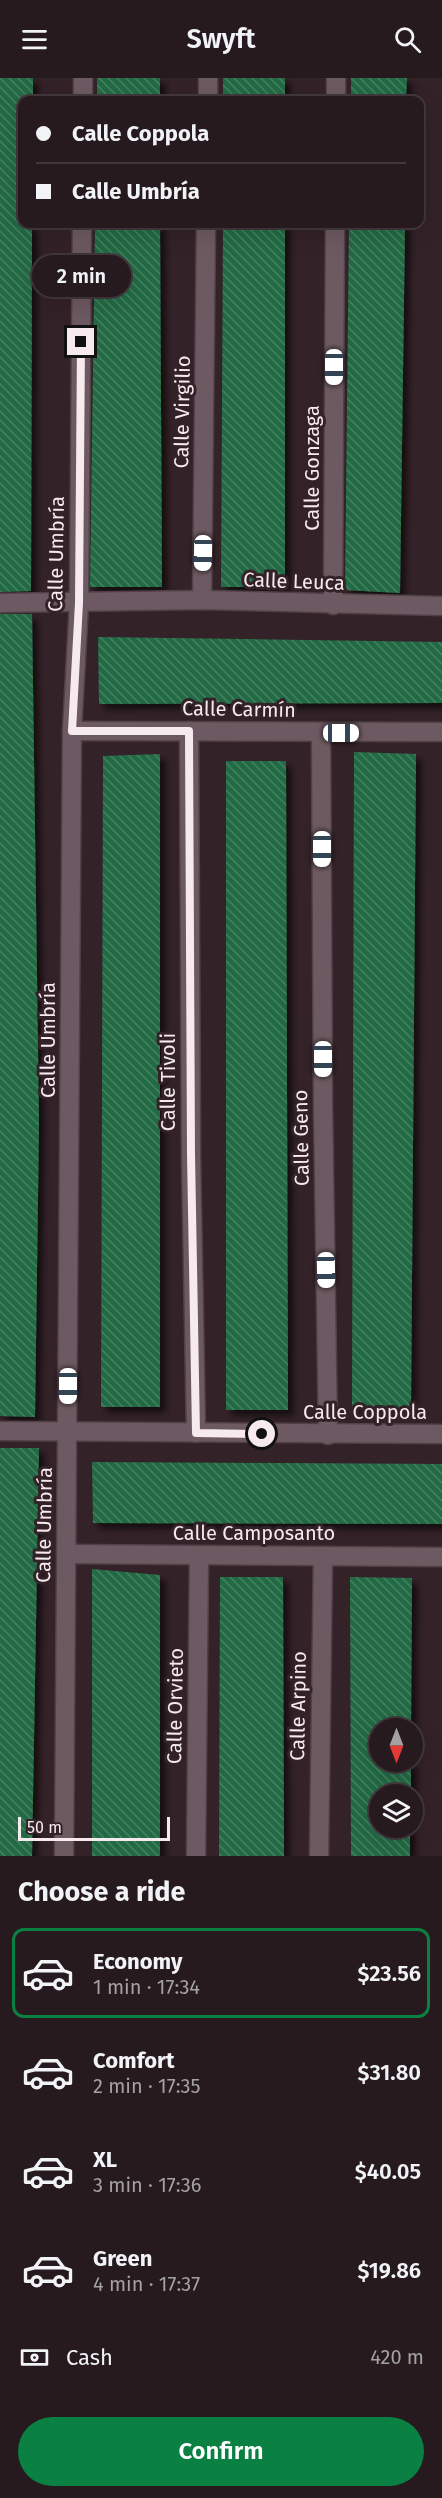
<!DOCTYPE html>
<html lang="en">
<head>
<meta charset="utf-8">
<style>
  :root { --surface:#261a1e; --page:#32272b; --text:#f1f3f6; --muted:#a4a1a4; --line:#42383c; --accent:#0b8043 }
  body { margin:0; font-family:"Fira Sans",sans-serif; background:var(--page); color:var(--text); height:100vh; display:flex; flex-direction:column; font-size:22px; white-space:nowrap }
  * { box-sizing:border-box; margin:0 }
  p { font-size:20px; color:var(--muted) }
  .icon { flex:none; width:33px; height:33px; fill:none; stroke:currentColor; stroke-width:2; stroke-linecap:round; stroke-linejoin:round }
  .map { position:relative; height:1778px; overflow:hidden }
  .sheet { display:flex; flex-direction:column; background:var(--surface); flex:1 }
  .sheet>* { flex:none }
  .hud { position:absolute; left:18px; top:18px; width:406px; height:132px; border-radius:12px; box-shadow:0 6px 24px #0002,0 0 0 2px var(--line); display:grid; align-content:center; height:132px; padding:0 18px; background:var(--surface) }
  .needle { width:39px; rotate:180deg }
  .buttons { position:absolute; left:369px; top:1640px; display:grid; gap:12px }
  .buttons a { display:grid; place-items:center; width:54px; height:54px; border-radius:50%; background:var(--surface); box-shadow:0 6px 24px #0002,0 0 0 2px var(--line); font-size:30px }
  .scale { position:absolute; left:18px; bottom:15px; width:152px; box-sizing:border-box; padding-left:6px; border:3px solid #f6eaee; border-top:0; font-size:16px; line-height:21px; white-space:nowrap; color:#f6eaee; -webkit-text-stroke:4px #332228; paint-order:stroke }
  .end { position:absolute; width:27px; height:27px; margin:-14px; border:8px solid #f6eaee; background:#111; box-shadow:0 0 0 3px #111 }
  .from { border-radius:50% }
  .bubble { position:absolute; height:42px; border-radius:21px; background:var(--surface); box-shadow:0 6px 24px #0002,0 0 0 2px var(--line); font-size:20px; font-weight:600; line-height:42px; text-align:center }
  .car { position:absolute; width:18px; height:36px; margin:-18px -9px; border-radius:8px; box-shadow:0 0 4px 2px #0007; background:linear-gradient(#fff 24%,#345 0 40%,#fff 0 76%,#345 0 86%,#fff 0) }
  .hud b { display:flex; align-items:center; gap:21px; height:57px; font-size:22px }
  .hud b+b { border-top:2px solid var(--line) }
  .hud i { width:15px; height:15px; background:var(--text) }
  ul { padding:0; list-style:none }
  li { display:flex; align-items:center; gap:18px; height:90px; margin:0 12px 9px; padding:0 6px; border:3px solid transparent; border-radius:12px }
  li div { flex:1 }
  li b { display:block; font-size:22px }
  li em { font-style:normal; font-weight:600 }
  li.on { border-color:var(--accent) }
  li>.icon { width:54px; height:54px; stroke-width:1.5 }
  h2 { padding:0 18px; font-size:27px; line-height:72px }
  .pay { display:flex; align-items:center; gap:15px; height:66px; padding:0 18px; font-size:22px }
  .pay p { margin-inline-start:auto }
  .button { display:flex; gap:12px; margin-top:auto; padding:12px 18px }
  .button a { flex:1; height:69px; border-radius:36px; background:var(--accent); color:#fff; font-size:24px; font-weight:600; line-height:69px; text-align:center }
  header { display:flex; justify-content:space-between; align-items:center; height:78px; padding:0 18px; background:var(--surface); font-size:27px; font-weight:600 }
  .map>svg:first-child { display:block }
  .building { fill:url(#building-back-hatch); filter:url(#shadow) }
  .lines { fill:none; stroke-linecap:round; stroke-linejoin:round }
  .street-casing { stroke:#4f4146; stroke-width:21 }
  .street { stroke:#6d5961; stroke-width:18 }
  .route { stroke:#f6eaee; stroke-width:8 }
  .labels { text-anchor:middle; dominant-baseline:central; stroke-width:6; stroke-linejoin:round; paint-order:stroke }
  .street-label { font-size:20px; fill:#f6eaee; stroke:#332228 }
</style>
</head>
<body>
<header><svg class="icon" aria-label="menu" viewBox="0 0 24 24"><path d="M4 6h16M4 12h16M4 18h16"/></svg>Swyft<svg class="icon" aria-label="search" viewBox="0 0 24 24"><circle cx="10" cy="10" r="6"/><path d="M15 15l6 6"/></svg></header>
<div class="map">
<svg width="442" height="1778" viewBox="0 0 442 1778">
  <defs>
    <pattern id="building-back-hatch" width="6" height="6" patternUnits="userSpaceOnUse" patternTransform="scale(1.5)"><rect width="6" height="6" fill="#246b44"/><path d="M-1 5l2 2M0 0l6 6M5-1l2 2" fill="none" stroke="#44805f"/></pattern>
    <filter id="shadow"><feDropShadow dx="5.5" dy="5.5" stdDeviation="3" flood-color="#0009"/></filter>
  </defs>
  <rect width="100%" height="100%" fill="#332228"/>
  <!-- building -->
  <g class="building">
    <path d="M0 0H33V22H22V146H32L31 513 0 514Z"/>
    <rect x="97" y="0" width="63" height="22"/>
    <rect x="223" y="0" width="62" height="22"/>
    <path d="M351 0H407L406 22H351Z"/>
    <path d="M95 146H160L162 509H90Z"/>
    <path d="M223 146H285V509H221Z"/>
    <path d="M349 146H405L400 515 345 512Z"/>
    <path d="M0 536H32L39 1044 35 1339 0 1338Z"/>
    <path d="M98 559 442 564V625L99 626Z"/>
    <path d="M354 674 416 676 411 1330H352Z"/>
    <path d="M160 676V1329H101L103 678Z"/>
    <path d="M226 683H286L288 1332H226Z"/>
    <path d="M0 1370H39L32 1778H0Z"/>
    <path d="M92 1384 442 1386V1446L93 1445Z"/>
    <path d="M92 1491 160 1497V1778H92Z"/>
    <path d="M220 1499H283L284 1778H219Z"/>
    <path d="M350 1499 412 1500 411 1650H380V1683H411V1716H380V1749H410V1778H351Z"/>
  </g>
  <g class="lines">
    <!-- street casing -->
    <g class="street-casing">
      <g id="street">
        <path d="M83 22V0"/>
        <path d="M208 22V0"/>
        <path d="M336 22V0"/>
        <path d="M202 522 206 146"/>
        <path d="M0 525 202 522 442 528"/>
        <path d="M333 527 335 146"/>
        <path d="M72 653 442 654"/>
        <path d="M189 653 191 1076 196 1355"/>
        <path d="M321 655 323 1028 328 1357"/>
        <path d="M0 1353 442 1356"/>
        <path d="M66 1476 442 1479"/>
        <path d="M64 1778 72 653 79 525 82 146"/>
        <path d="M196 1778 199 1478"/>
        <path d="M319 1778 323 1478"/>
      </g>
    </g>
    <!-- street -->
    <use href="#street" class="street"/>
  </g>
  <g class="lines">
    <!-- route -->
    <path class="route" d="M81 264 79 525 72 653H189L191 1076 196 1355 262 1356"/>
  </g>
  <g class="labels">
    <!-- street labels -->
    <g class="street-label">
      <text transform="translate(182 334) rotate(-89)">Calle Virgilio</text>
      <text transform="translate(312 390) rotate(-90)">Calle Gonzaga</text>
      <text transform="translate(56 476) rotate(-89)">Calle Umbría</text>
      <text transform="translate(294 503) rotate(2)">Calle Leuca</text>
      <text transform="translate(239 631) rotate(1)">Calle Carmín</text>
      <text transform="translate(48 962) rotate(-90)">Calle Umbría</text>
      <text transform="translate(168 1004) rotate(-90)">Calle Tivoli</text>
      <text transform="translate(301 1060) rotate(-91)">Calle Geno</text>
      <text x="365" y="1334">Calle Coppola</text>
      <text transform="translate(44 1447) rotate(-89)">Calle Umbría</text>
      <text x="254" y="1455">Calle Camposanto</text>
      <text transform="translate(175 1628) rotate(-89)">Calle Orvieto</text>
      <text transform="translate(298 1628) rotate(-89)">Calle Arpino</text>
    </g>
  </g>
</svg>
<div class="buttons">
<a><svg class="needle" viewBox="-14 -14 28 28"><path d="M0-13l5 13h-10z" fill="#e53935"/><path d="M0 13l5-13h-10z" fill="#a4a1a4"/></svg></a>
<a><svg class="icon" aria-label="layers" viewBox="0 0 24 24"><path d="M12 4l9 5-9 5-9-5zM3 14l9 5 9-5"/></svg></a>
</div>
<div class="scale">50 m</div>
<i class="end from" style="left:262px;top:1356px"></i>
<i class="end" style="left:81px;top:264px"></i>
<div class="bubble" style="left:32px;top:177px;width:99px">2 min</div>
<i class="car" style="left:334px;top:289px;rotate:180deg"></i>
<i class="car" style="left:203px;top:475px;rotate:181deg"></i>
<i class="car" style="left:341px;top:655px;rotate:90deg"></i>
<i class="car" style="left:322px;top:771px;rotate:180deg"></i>
<i class="car" style="left:323px;top:981px;rotate:180deg"></i>
<i class="car" style="left:326px;top:1192px;rotate:179deg"></i>
<i class="car" style="left:68px;top:1308px;rotate:180deg"></i>
<div class="hud">
<b><i class="from"></i>Calle Coppola</b>
<b><i></i>Calle Umbría</b>
</div>
</div>
<section class="sheet">
<h2>Choose a ride</h2>
<ul>
<li class="on"><svg class="icon" aria-label="car" viewBox="0 0 24 24"><path d="M5 17H2v-5l4-1 3-4h7l3 4 3 1v5h-3M9 17h6M6 11h13"/><circle cx="7" cy="17" r="2"/><circle cx="17" cy="17" r="2"/></svg><div><b>Economy</b><p>1 min · 17:34</p></div><em>$23.56</em></li>
<li><svg class="icon" aria-label="car" viewBox="0 0 24 24"><path d="M5 17H2v-5l4-1 3-4h7l3 4 3 1v5h-3M9 17h6M6 11h13"/><circle cx="7" cy="17" r="2"/><circle cx="17" cy="17" r="2"/></svg><div><b>Comfort</b><p>2 min · 17:35</p></div><em>$31.80</em></li>
<li><svg class="icon" aria-label="car" viewBox="0 0 24 24"><path d="M5 17H2v-5l4-1 3-4h7l3 4 3 1v5h-3M9 17h6M6 11h13"/><circle cx="7" cy="17" r="2"/><circle cx="17" cy="17" r="2"/></svg><div><b>XL</b><p>3 min · 17:36</p></div><em>$40.05</em></li>
<li><svg class="icon" aria-label="car" viewBox="0 0 24 24"><path d="M5 17H2v-5l4-1 3-4h7l3 4 3 1v5h-3M9 17h6M6 11h13"/><circle cx="7" cy="17" r="2"/><circle cx="17" cy="17" r="2"/></svg><div><b>Green</b><p>4 min · 17:37</p></div><em>$19.86</em></li>
</ul>
<div class="pay"><svg class="icon" aria-label="cash" viewBox="0 0 24 24"><path d="M3 7h18v10H3z"/><circle cx="12" cy="12" r="2"/></svg>Cash<p>420 m</p></div>
<div class="button"><a>Confirm</a></div>
</section>
</body>
</html>
